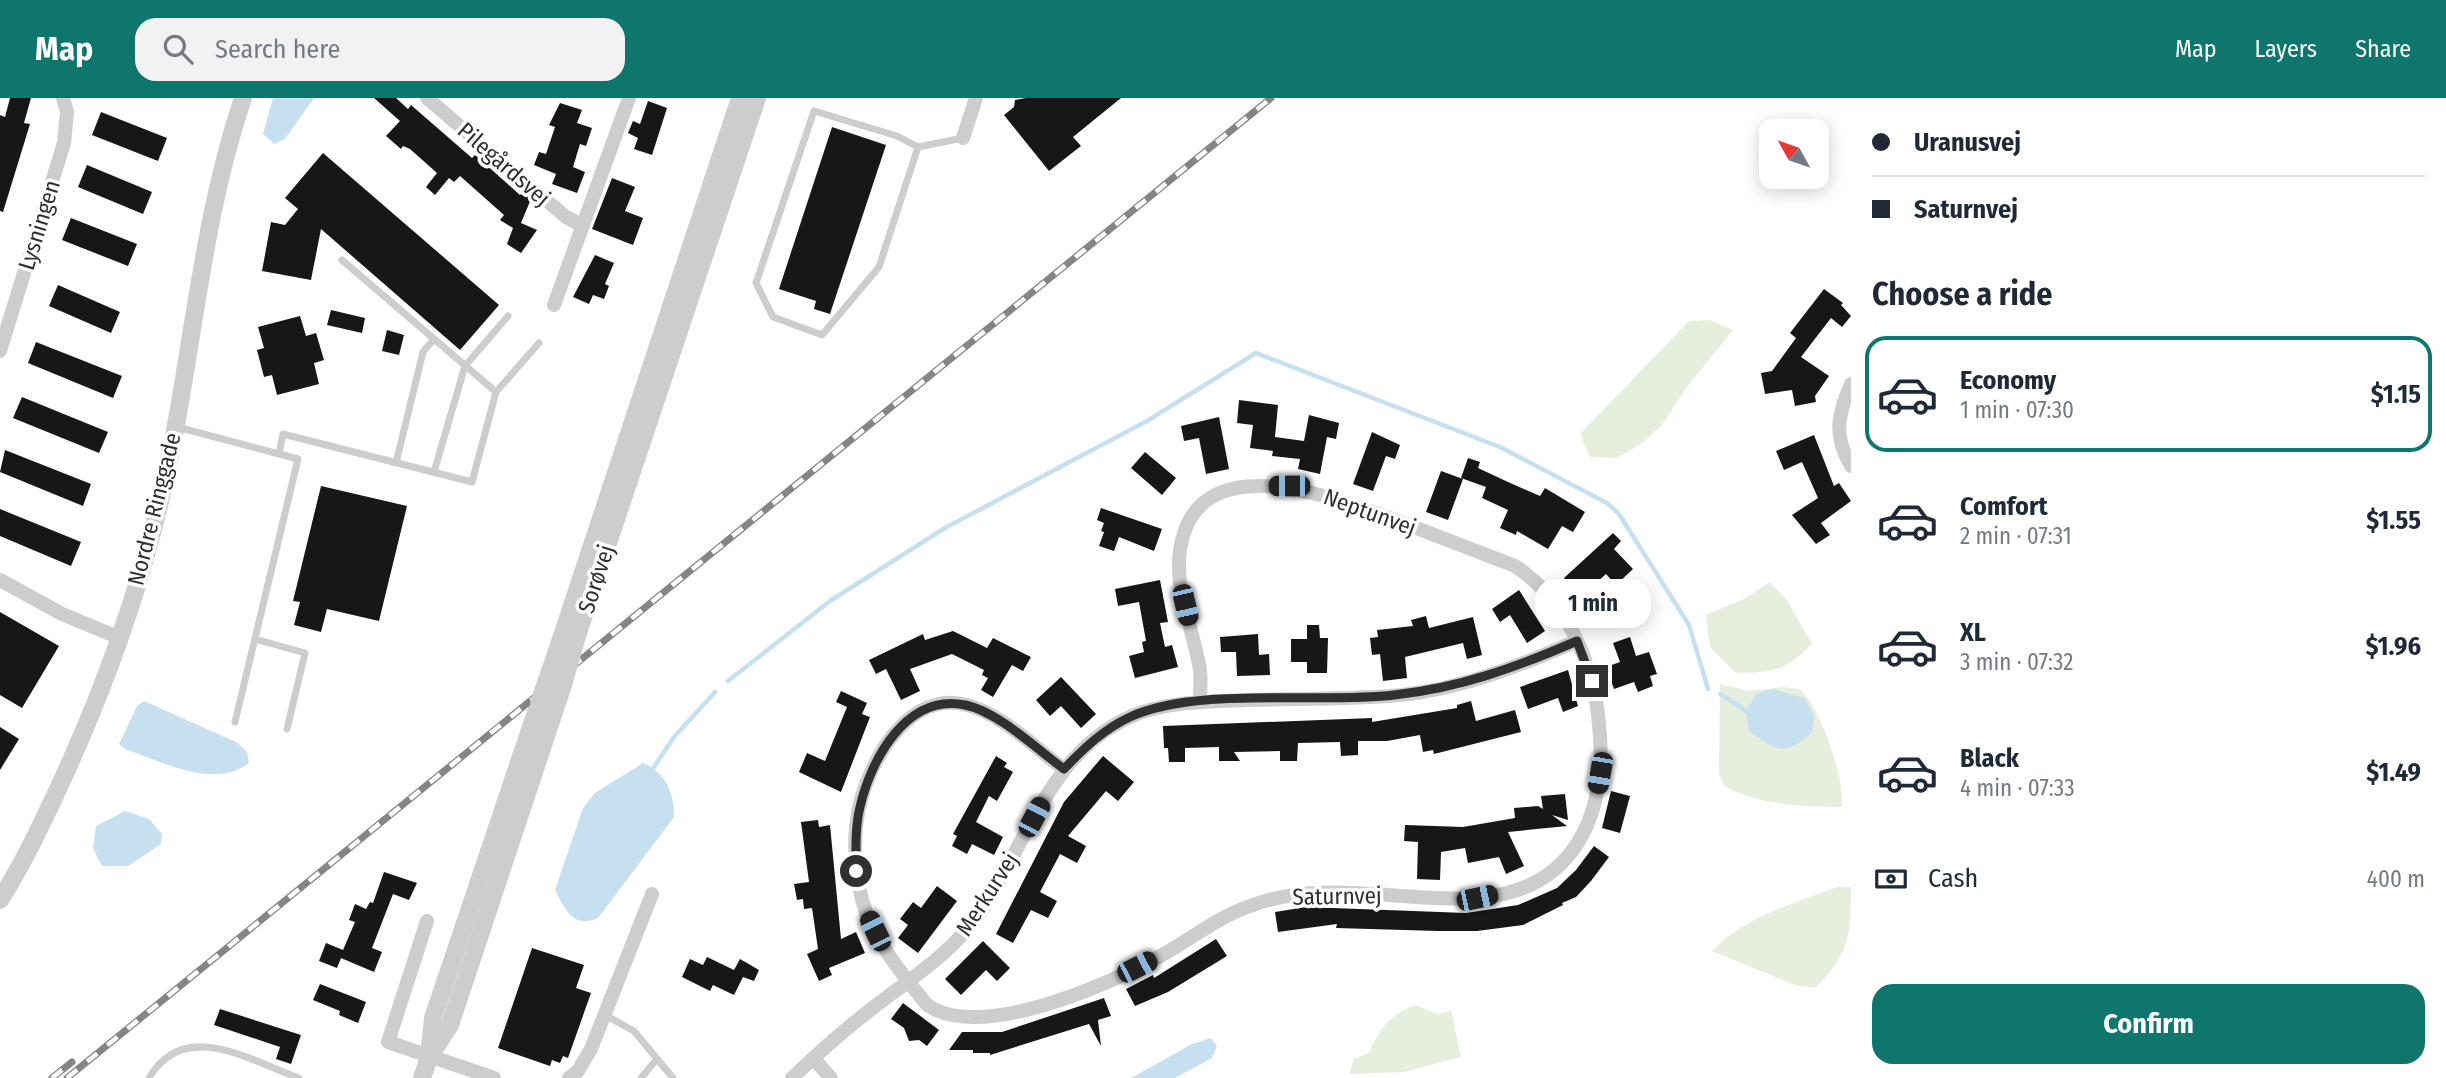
<!DOCTYPE html>
<html lang="en">
<head>
<meta charset="utf-8">
<style>
  :root { --surface:#fff; --page:#f2f2f3; --text:#1f2937; --muted:#747a83; --line:#e0e1e3; --accent:#0f766e }
  body { margin:0; font-family:"Fira Sans Condensed",sans-serif; background:var(--page); color:var(--text); height:100vh; display:flex; flex-direction:column; font-size:26px; white-space:nowrap }
  * { box-sizing:border-box; margin:0 }
  p { font-size:23px; color:var(--muted) }
  .icon { flex:none; width:38px; height:38px; fill:none; stroke:currentColor; stroke-width:2; stroke-linecap:round; stroke-linejoin:round }
  .map { position:relative; flex:1; overflow:hidden }
  .side { display:flex; flex-direction:column; background:var(--surface); width:595px }
  .side>* { flex:none }
  .top-card { display:grid; align-content:center; height:154px; padding:0 21px; background:var(--surface) }
  .needle { width:46px; rotate:310deg }
  .controls { position:absolute; left:1759px; top:21px; display:grid; gap:14px }
  .controls a { display:grid; place-items:center; width:70px; height:70px; border-radius:14px; background:var(--surface); box-shadow:0 4px 18px #0003; font-size:35px }
  .end { position:absolute; width:32px; height:32px; margin:-16px; border:9px solid #303030; background:#fff; box-shadow:0 0 0 4px #fff }
  .from { border-radius:50% }
  .bubble { position:absolute; height:49px; border-radius:21px; background:var(--surface); box-shadow:0 4px 18px #0003; font-size:23px; font-weight:700; line-height:49px; text-align:center }
  .car { position:absolute; width:21px; height:42px; margin:-21px -10px; border-radius:9px; box-shadow:0 0 5px 2px #0007; background:linear-gradient(#222 24%,#8ab4d8 0 40%,#222 0 76%,#8ab4d8 0 86%,#222 0) }
  .top-card b { display:flex; align-items:center; gap:24px; height:66px; font-size:26px }
  .top-card b+b { border-top:2px solid var(--line) }
  .top-card i { width:18px; height:18px; background:var(--text) }
  ul { padding:0; list-style:none }
  li { display:flex; align-items:center; gap:21px; height:116px; margin:0 14px 10px; padding:0 7px; border:4px solid transparent; border-radius:21px }
  li div { flex:1 }
  li b { display:block; font-size:26px }
  li em { font-style:normal; font-weight:700 }
  li.active { border-color:var(--accent) }
  li>.icon { width:63px; height:63px; stroke-width:1.5 }
  h2 { padding:0 21px; font-size:32px; line-height:84px }
  .pay { display:flex; align-items:center; gap:18px; height:77px; padding:0 21px; font-size:26px }
  .pay p { margin-inline-start:auto }
  .action { display:flex; gap:14px; margin-top:auto; padding:14px 21px }
  .action a { flex:1; height:80px; border-radius:21px; background:var(--accent); color:#fff; font-size:28px; font-weight:700; line-height:80px; text-align:center }
  header { display:flex; align-items:center; gap:42px; box-sizing:border-box; height:98px; padding:0 35px; background:var(--accent); color:#fff }
  header strong { font-size:33px }
  nav { display:flex; gap:38px; margin-inline-start:auto; font-size:24px }
  .search { width:490px; height:63px; background:var(--page); display:flex; align-items:center; gap:18px; box-sizing:border-box; padding:0 24px; border-radius:21px; color:var(--muted); font-size:26px }
  main { display:flex; flex:1; min-height:0 }
  .map>svg:first-child { display:block }
  .green { fill:#e6eedd }
  .water { fill:#c7e0f0 }
  .lines { fill:none; stroke-linecap:round; stroke-linejoin:round }
  .stream { stroke:#c7e0f0; stroke-width:4.5 }
  .building { fill:#171717 }
  .service { stroke:#cdcdcd; stroke-width:7 }
  .minor { stroke:#cdcdcd; stroke-width:14 }
  .tertiary { stroke:#cdcdcd; stroke-width:18 }
  .rail-casing { stroke:#858585; stroke-width:7 }
  .rail { stroke:#fff; stroke-width:4.5; stroke-dasharray:13; stroke-linecap:butt }
  .tertiary-bridge { stroke:#cdcdcd; stroke-width:18 }
  .route { stroke:#303030; stroke-width:9 }
  .labels { text-anchor:middle; dominant-baseline:central; stroke-width:7; stroke-linejoin:round; paint-order:stroke }
  .street-label { font-size:23px; fill:#303030; stroke:#fff }
</style>
</head>
<body>
<header>
<strong>Map</strong>
<div class="search"><svg class="icon" aria-label="search" viewBox="0 0 24 24"><circle cx="10" cy="10" r="6"/><path d="M15 15l6 6"/></svg>Search here</div>
<nav><a>Map</a><a>Layers</a><a>Share</a></nav>
</header>
<main>
<div class="map">
<svg width="1851" height="980" viewBox="0 0 1851 980">
  <rect width="100%" height="100%" fill="#fff"/>
  <!-- green -->
  <g class="green">
    <path d="M1710 222 1733 232 1686 290 1662 327 1641 346 1617 360 1590 359 1580 336 1689 223Z"/>
    <path d="M1770 484 1786 501 1812 546C1784 574 1774 574 1736 575L1710 549 1706 517 1746 500Z"/>
    <path d="M1720 586 1750 593 1781 589 1800 591C1822 614 1844 678 1842 709 1800 708 1762 708 1724 688L1719 675Z"/>
    <path d="M1837 789H1851C1851 836 1850 856 1815 890L1795 887 1712 853C1745 818 1793 806 1837 789Z"/>
    <path d="M1415 907 1437 916 1451 913 1461 959 1404 974 1349 976 1354 961 1369 955C1378 932 1391 916 1415 907Z"/>
  </g>
  <!-- water -->
  <g class="water">
    <path d="M273 0H314L285 41 274 46 263 36Z"/>
    <path d="M1772 591 1804 600 1814 617 1812 635C1783 659 1777 653 1749 633L1746 613 1756 596Z"/>
    <path d="M144 603 238 645 247 654 249 665C214 692 164 664 127 652L119 646 137 608Z"/>
    <path d="M643 665C665 674 675 696 674 719L598 820C573 831 565 811 555 792L583 710 595 695Z"/>
    <path d="M125 713 149 721 162 736 161 746 128 768H102L93 750 96 728Z"/>
    <path d="M1211 940 1217 948 1212 960 1175 980H1131L1192 946Z"/>
  </g>
  <g class="lines">
    <!-- stream -->
    <g class="stream">
      <path d="M728 583 830 503 945 430 1147 323 1256 255 1500 349 1607 405 1619 416 1689 527 1708 591"/>
      <path d="M1720 596 1746 613"/>
      <path d="M654 669 674 639 715 594"/>
    </g>
  </g>
  <!-- building -->
  <g class="building">
    <path d="M10 0H31L24 25 30 26 3 114 0 113V17L5 19Z"/>
    <path d="M374 0H396L408 11 411 7 472 60 475 57 520 97 523 94 531 101 521 125 537 132 521 155 507 146 513 130 500 122 504 117 460 78 454 84 449 80 435 97 426 89 437 75 410 51 403 48 401 51 386 38 400 23Z"/>
    <path d="M1026 0H1121L1073 39 1081 48 1049 73 1004 17 1014 9 1015 2Z"/>
    <path d="M648 3 667 10 652 57 634 51 638 40 628 35 633 23 640 26Z"/>
    <path d="M560 5 582 12 577 25 592 30 586 48 580 46 573 69 585 74 577 95 552 86 556 76 534 67 539 54 546 56 555 29 549 27Z"/>
    <path d="M101 14 167 40 158 63 92 37Z"/>
    <path d="M832 29 886 47 830 216 814 211 816 203 779 191Z"/>
    <path d="M323 55 499 207 460 252 321 131 311 182 262 173 271 124 285 127 298 111 285 100Z"/>
    <path d="M87 67 152 94 143 116 78 89Z"/>
    <path d="M612 80 635 89 625 113 643 120 633 147 592 131Z"/>
    <path d="M71 120 137 146 128 168 62 142Z"/>
    <path d="M595 157 614 165 605 186 609 188 604 201 593 197 589 206 573 199Z"/>
    <path d="M58 187 120 214 111 235 49 208Z"/>
    <path d="M1824 191 1843 205 1841 207 1851 218 1842 229 1831 220 1801 259 1829 278 1815 298 1816 304 1795 308 1792 292 1765 296 1761 275 1772 273 1796 240 1790 235Z"/>
    <path d="M331 212 365 220 362 235 327 227Z"/>
    <path d="M300 218 306 238 316 235 324 262 314 265 319 286 277 297 272 277 264 279 257 252 264 250 258 229Z"/>
    <path d="M387 232 404 237 399 257 382 253Z"/>
    <path d="M36 244 122 278 113 300 28 265Z"/>
    <path d="M22 299 108 334 99 355 13 320Z"/>
    <path d="M1239 302 1278 307 1275 339 1304 343 1309 317 1339 325 1336 341 1327 339 1320 376 1298 371 1300 361 1272 358 1273 353 1250 350 1253 327 1237 325Z"/>
    <path d="M1219 319 1229 371 1206 376 1199 340 1184 343 1181 328Z"/>
    <path d="M1372 334 1400 347 1395 361 1386 358 1373 393 1353 386Z"/>
    <path d="M1814 337 1834 388 1839 385 1851 403 1821 425 1830 437 1816 446 1792 417 1818 400 1802 364 1784 372 1776 353Z"/>
    <path d="M5 352 91 386 83 408 0 374Z"/>
    <path d="M1145 354 1176 380 1162 397 1131 370Z"/>
    <path d="M1468 360 1480 364 1478 370 1508 384 1540 398 1545 390 1585 414 1573 434 1562 428 1548 451 1517 433 1516 437 1500 430 1508 412 1482 400 1486 389 1461 380Z"/>
    <path d="M1441 373 1463 381 1448 422 1426 414Z"/>
    <path d="M321 388 407 408 379 523 327 511 321 534 294 527 300 504 293 503Z"/>
    <path d="M1101 410 1162 431 1154 453 1119 439 1114 453 1099 448 1104 434 1101 433 1104 425 1097 422Z"/>
    <path d="M0 411 81 444 71 468 0 438Z"/>
    <path d="M1613 435 1621 443 1614 451 1633 471 1616 487 1606 476 1581 498 1564 480Z"/>
    <path d="M1160 482 1168 524 1160 525 1165 549 1172 547 1178 569 1135 580 1129 558 1144 554 1142 544 1146 543 1139 504 1118 508 1115 491Z"/>
    <path d="M1519 492 1545 533 1527 545 1510 517 1500 524 1492 511Z"/>
    <path d="M0 514 59 548 22 610 0 597Z"/>
    <path d="M1426 518 1429 530 1473 519 1482 557 1467 561 1463 545 1405 559 1407 580 1383 583 1380 556 1372 557 1370 540 1378 539 1377 532 1413 528 1411 522Z"/>
    <path d="M1307 527H1319L1320 540H1328L1327 575H1307V564H1291V541H1307Z"/>
    <path d="M953 533 987 550 993 540 1031 559 1023 573 1012 567 993 599 981 592 988 580 982 577 984 572 952 556 910 571 920 593 901 602 886 571 876 576 869 562 923 536 925 542Z"/>
    <path d="M1258 536 1259 557 1269 556 1270 577 1237 578 1236 554H1221L1220 539Z"/>
    <path d="M1630 539 1636 558 1649 554 1657 576 1650 578 1653 588 1638 594 1634 584 1614 591 1606 569 1620 564 1613 545Z"/>
    <path d="M1568 572 1578 608 1563 614 1558 600 1528 611 1520 589Z"/>
    <path d="M1061 579 1096 616 1081 630 1061 608 1050 618 1036 602Z"/>
    <path d="M841 593 867 605 862 616 870 619 841 694 799 674 807 655 825 663 847 609 836 604Z"/>
    <path d="M1471 603 1476 623 1515 612 1521 634 1434 656 1433 652 1423 654 1420 637 1387 643H1358V657L1341 658 1340 644 1298 645 1297 663H1280V653L1234 654 1240 663H1219V649L1185 650V664H1169L1168 650H1164L1163 628 1372 620V624L1457 610V607Z"/>
    <path d="M0 629 19 641 0 672Z"/>
    <path d="M996 658 1007 665 1004 669 1013 674 997 703 989 698 976 724 1003 739 994 757 972 746 967 756 952 748 957 738 953 736Z"/>
    <path d="M1103 658 1134 684 1118 703 1106 693 1068 738 1086 748 1077 765 1060 756 1040 794 1057 803 1048 820 1031 812 1013 845 996 836 1064 704Z"/>
    <path d="M1611 693 1630 698 1620 735 1602 730Z"/>
    <path d="M1565 696 1568 722 1552 717 1567 728 1508 734 1524 768 1506 776 1499 759 1468 765 1465 750 1441 754 1440 782 1417 781 1418 744 1404 743 1405 727 1463 729 1515 720 1514 710 1538 708 1543 711 1541 698Z"/>
    <path d="M818 722 819 729 830 727 841 841 856 834 865 855 829 870 832 877 819 883 807 856 818 851 812 810 804 811 803 801 797 802 794 786 809 784 801 724Z"/>
    <path d="M1594 748 1609 759 1591 783 1576 799 1562 805 1563 807 1523 827 1477 833H1438L1336 830 1337 826 1278 834 1275 814 1306 809 1466 815 1518 807 1557 790 1576 772Z"/>
    <path d="M384 774 417 785 409 802 393 796 372 850 382 854 374 874 341 860 337 870 319 863 326 845 343 852 355 824 349 822 355 806 366 811 370 804 373 805Z"/>
    <path d="M937 788 957 803 918 855 898 840 908 827 900 821 913 804 921 810Z"/>
    <path d="M1216 841 1227 858 1168 894 1135 908 1126 891 1153 877 1154 880Z"/>
    <path d="M983 843 1010 870 997 883 986 872 961 897 945 881Z"/>
    <path d="M532 850 584 867 576 890 591 895 568 960 563 958 560 965 552 962 550 968 498 950Z"/>
    <path d="M707 859 734 872 740 861 759 872 754 883 743 879 734 897 713 887 710 893 682 879 690 861 703 867Z"/>
    <path d="M320 886 366 904 358 925 339 917 340 913 313 902Z"/>
    <path d="M1104 900 1111 918 1098 922 1101 948 1089 926 990 957V955H973V952H949L962 934H1002Z"/>
    <path d="M903 905 939 932 927 948 919 942 909 943 904 930 891 921Z"/>
    <path d="M220 911 301 937 291 966 276 961 280 949 214 927Z"/>
  </g>
  <g class="lines">
    <!-- service -->
    <g class="service">
      <path d="M918 49 897 38 814 13 756 185 773 219 822 237 879 169 918 49 963 40"/>
      <path d="M496 294 539 245"/>
      <path d="M177 329 298 361 235 624"/>
      <path d="M279 356 283 336 472 384 496 294 342 162"/>
      <path d="M396 365 423 254 434 241"/>
      <path d="M434 374 465 268 508 218"/>
      <path d="M255 541 305 555 287 631"/>
      <path d="M605 917 634 933 673 980"/>
      <path d="M149 980C184 920 249 962 299 980"/>
      <path d="M641 980 657 961"/>
    </g>
    <!-- minor -->
    <g class="minor">
      <path d="M427 0 566 119 583 128"/>
      <path d="M963 40 976 0"/>
      <path d="M554 207 629 0"/>
      <path d="M0 253 64 45 67 14 63 0"/>
      <path d="M1851 286C1838 316 1833 338 1851 368"/>
      <path d="M0 482 62 516 120 540"/>
      <path d="M1064 671C1035 650 1002 616 967 607 909 591 869 663 859 710 852 743 855 783 866 814 879 849 904 878 927 907 982 944 1109 886 1162 857 1191 841 1218 819 1250 808 1323 780 1401 805 1476 800 1576 793 1608 715 1599 626 1594 566 1566 501 1515 468 1478 454 1442 440 1406 426 1343 403 1197 341 1180 452 1174 493 1194 533 1200 572 1201 582 1200 594 1200 604"/>
      <path d="M427 823 388 944 494 980"/>
      <path d="M813 960 831 980"/>
      <path d="M569 980 578 973 591 951 652 796"/>
      <path d="M792 980C814 959 836 939 860 920 902 886 951 858 982 812 1027 744 1051 653 1132 618 1167 603 1208 604 1247 602 1294 601 1342 601 1390 598 1456 593 1517 569 1577 543"/>
    </g>
    <!-- tertiary -->
    <g class="tertiary">
      <path d="M577 538 757 0"/>
      <path d="M556 556 740 0"/>
      <path d="M0 802C23 766 41 727 59 689 112 575 154 451 176 327 196 217 207 107 243 0"/>
      <path d="M429 959 450 927 563 587"/>
      <path d="M422 980 429 959 433 920 539 605"/>
    </g>
    <!-- rail casing -->
    <g class="rail-casing">
      <g id="rail">
        <path d="M52 980 72 964"/>
        <path d="M67 980 1271 0"/>
      </g>
    </g>
    <!-- rail -->
    <use href="#rail" class="rail"/>
    <!-- tertiary-bridge -->
    <g class="tertiary-bridge">
      <path d="M563 587 577 538"/>
      <path d="M539 605 556 556"/>
    </g>
  </g>
  <g class="lines">
    <!-- route -->
    <path class="route" d="M856 773C856 752 855 729 860 709 871 661 907 595 965 607 997 613 1038 652 1064 671 1084 650 1104 631 1130 619 1197 588 1319 606 1394 597 1460 590 1517 569 1577 543L1592 583"/>
  </g>
  <g class="labels">
    <!-- street labels -->
    <g class="street-label">
      <text transform="translate(504 66) rotate(41)">Pilegårdsvej</text>
      <text transform="translate(39 127) rotate(-73)">Lysningen</text>
      <text transform="translate(154 411) rotate(-76)">Nordre Ringgade</text>
      <text transform="translate(1370 414) rotate(20)">Neptunvej</text>
      <text transform="translate(596 481) rotate(-72)">Sorøvej</text>
      <text transform="translate(987 796) rotate(-57)">Merkurvej</text>
      <text transform="translate(1337 798) rotate(-1)">Saturnvej</text>
    </g>
  </g>
</svg>
<div class="controls">
<a><svg class="needle" viewBox="-14 -14 28 28"><path d="M0-13l5 13h-10z" fill="#e53935"/><path d="M0 13l5-13h-10z" fill="#747a83"/></svg></a>
</div>
<i class="end from" style="left:856px;top:773px"></i>
<i class="end" style="left:1592px;top:583px"></i>
<div class="bubble" style="left:1535px;top:481px;width:116px">1 min</div>
<i class="car" style="left:1289px;top:388px;rotate:270deg"></i>
<i class="car" style="left:1185px;top:507px;rotate:167deg"></i>
<i class="car" style="left:1600px;top:675px;rotate:190deg"></i>
<i class="car" style="left:1034px;top:719px;rotate:28deg"></i>
<i class="car" style="left:1477px;top:800px;rotate:78deg"></i>
<i class="car" style="left:875px;top:833px;rotate:334deg"></i>
<i class="car" style="left:1137px;top:869px;rotate:63deg"></i>
</div>
<section class="side">
<div class="top-card">
<b><i class="from"></i>Uranusvej</b>
<b><i></i>Saturnvej</b>
</div>
<h2>Choose a ride</h2>
<ul>
<li class="active"><svg class="icon" aria-label="car" viewBox="0 0 24 24"><path d="M5 17H2v-5l4-1 3-4h7l3 4 3 1v5h-3M9 17h6M6 11h13"/><circle cx="7" cy="17" r="2"/><circle cx="17" cy="17" r="2"/></svg><div><b>Economy</b><p>1 min · 07:30</p></div><em>$1.15</em></li>
<li><svg class="icon" aria-label="car" viewBox="0 0 24 24"><path d="M5 17H2v-5l4-1 3-4h7l3 4 3 1v5h-3M9 17h6M6 11h13"/><circle cx="7" cy="17" r="2"/><circle cx="17" cy="17" r="2"/></svg><div><b>Comfort</b><p>2 min · 07:31</p></div><em>$1.55</em></li>
<li><svg class="icon" aria-label="car" viewBox="0 0 24 24"><path d="M5 17H2v-5l4-1 3-4h7l3 4 3 1v5h-3M9 17h6M6 11h13"/><circle cx="7" cy="17" r="2"/><circle cx="17" cy="17" r="2"/></svg><div><b>XL</b><p>3 min · 07:32</p></div><em>$1.96</em></li>
<li><svg class="icon" aria-label="car" viewBox="0 0 24 24"><path d="M5 17H2v-5l4-1 3-4h7l3 4 3 1v5h-3M9 17h6M6 11h13"/><circle cx="7" cy="17" r="2"/><circle cx="17" cy="17" r="2"/></svg><div><b>Black</b><p>4 min · 07:33</p></div><em>$1.49</em></li>
</ul>
<div class="pay"><svg class="icon" aria-label="cash" viewBox="0 0 24 24"><path d="M3 7h18v10H3z"/><circle cx="12" cy="12" r="2"/></svg>Cash<p>400 m</p></div>
<div class="action"><a>Confirm</a></div>
</section>
</main>
</body>
</html>
